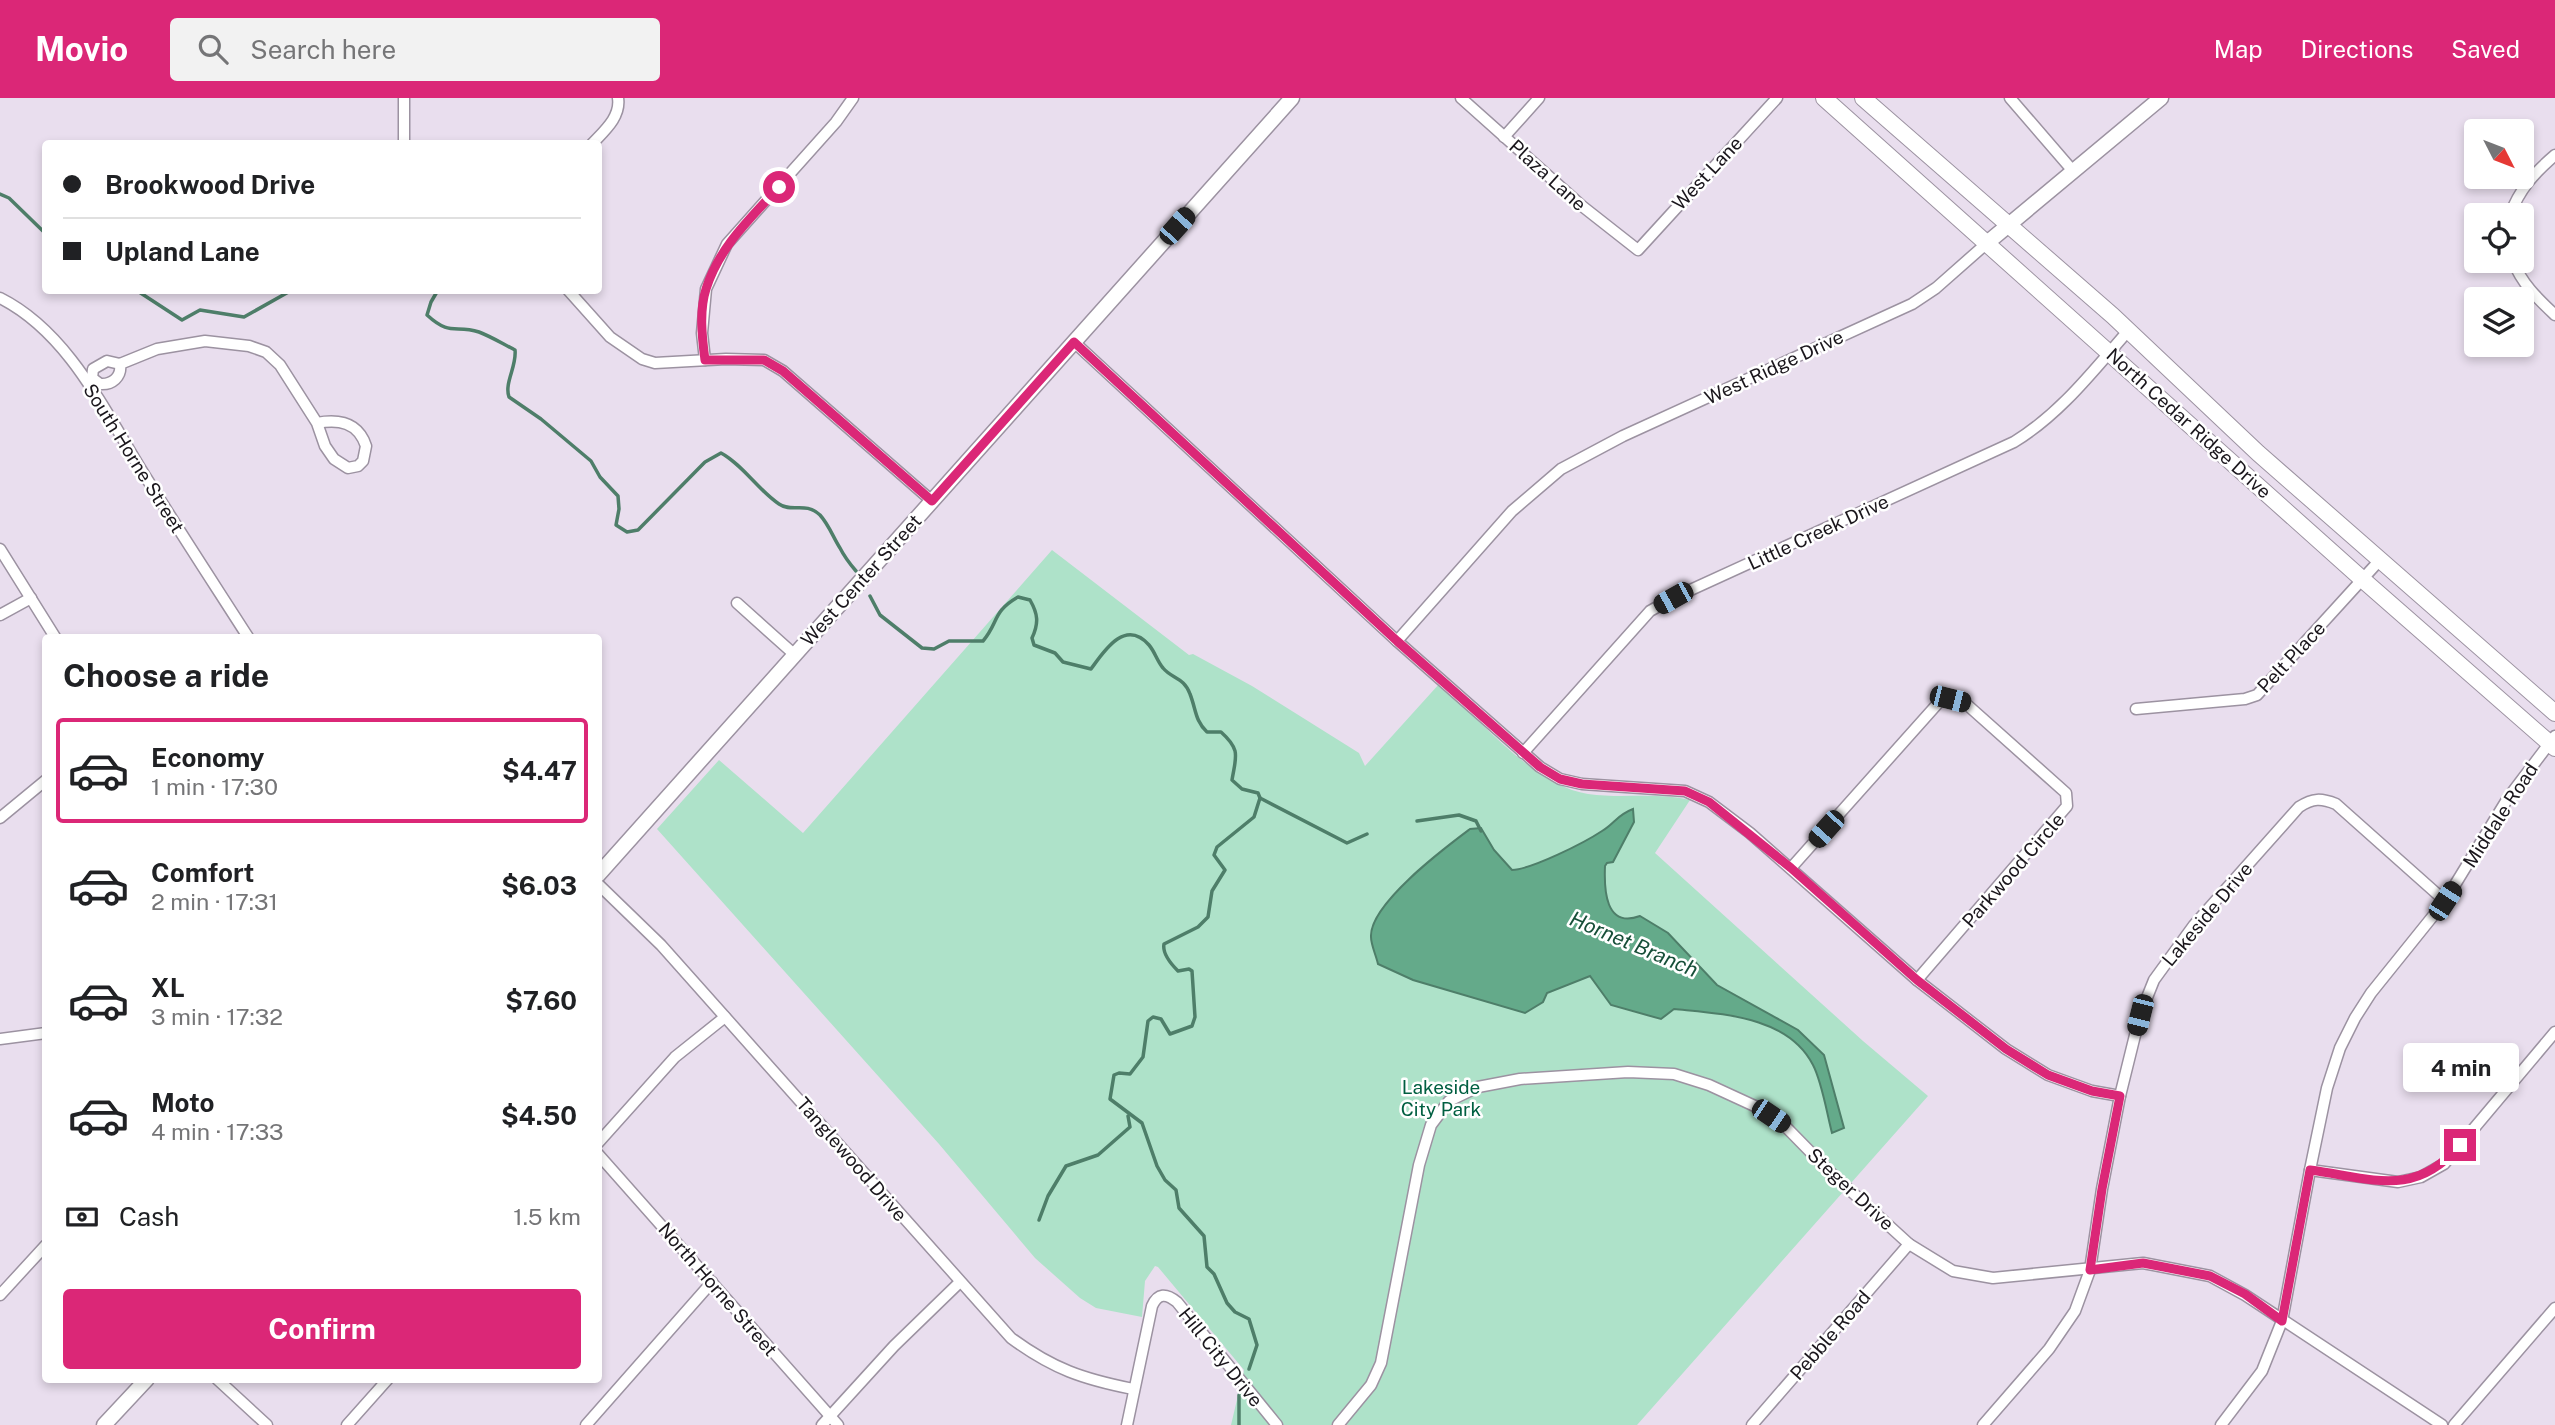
<!DOCTYPE html>
<html lang="en">
<head>
<meta charset="utf-8">
<style>
  :root { --surface:#fff; --page:#f2f2f2; --text:#202124; --muted:#757577; --line:#e0e0e0; --accent:#db2777 }
  body { margin:0; font-family:"Public Sans",sans-serif; background:var(--page); color:var(--text); height:100vh; display:flex; flex-direction:column; font-size:26px; white-space:nowrap }
  * { box-sizing:border-box; margin:0 }
  p { font-size:23px; color:var(--muted) }
  .icon { flex:none; width:38px; height:38px; fill:none; stroke:currentColor; stroke-width:2; stroke-linecap:round; stroke-linejoin:round }
  .map { position:relative; flex:1; overflow:hidden }
  .drawer { position:absolute; left:42px; top:536px; width:560px; height:749px; display:flex; flex-direction:column; background:var(--surface); border-radius:7px; box-shadow:0 4px 10px #0003 }
  .drawer>* { flex:none }
  .top-card { position:absolute; left:42px; top:42px; width:560px; height:154px; border-radius:7px; box-shadow:0 4px 10px #0003; display:grid; align-content:center; height:154px; padding:0 21px; background:var(--surface) }
  .needle { width:46px; rotate:132deg }
  .controls { position:absolute; left:2464px; top:21px; display:grid; gap:14px }
  .controls a { display:grid; place-items:center; width:70px; height:70px; border-radius:7px; background:var(--surface); box-shadow:0 4px 10px #0003; font-size:35px }
  .end { position:absolute; width:32px; height:32px; margin:-16px; border:9px solid #db2777; background:#fff; box-shadow:0 0 0 4px #fff }
  .from { border-radius:50% }
  .bubble { position:absolute; height:49px; border-radius:7px; background:var(--surface); box-shadow:0 4px 10px #0003; font-size:23px; font-weight:700; line-height:49px; text-align:center }
  .car { position:absolute; width:21px; height:42px; margin:-21px -10px; border-radius:9px; box-shadow:0 0 5px 2px #0007; background:linear-gradient(#222 24%,#8ab4d8 0 40%,#222 0 76%,#8ab4d8 0 86%,#222 0) }
  .top-card b { display:flex; align-items:center; gap:24px; height:66px; font-size:26px }
  .top-card b+b { border-top:2px solid var(--line) }
  .top-card i { width:18px; height:18px; background:var(--text) }
  ul { padding:0; list-style:none }
  li { display:flex; align-items:center; gap:21px; height:105px; margin:0 14px 10px; padding:0 7px; border:4px solid transparent; border-radius:7px }
  li div { flex:1 }
  li b { display:block; font-size:26px }
  li em { font-style:normal; font-weight:700 }
  li.selected { border-color:var(--accent) }
  li>.icon { width:63px; height:63px; stroke-width:1.5 }
  h2 { padding:0 21px; font-size:32px; line-height:84px }
  .pay { display:flex; align-items:center; gap:18px; height:77px; padding:0 21px; font-size:26px }
  .pay p { margin-inline-start:auto }
  .action { display:flex; gap:14px; margin-top:auto; padding:14px 21px }
  .action a { flex:1; height:80px; border-radius:7px; background:var(--accent); color:#fff; font-size:28px; font-weight:700; line-height:80px; text-align:center }
  header { display:flex; align-items:center; gap:42px; box-sizing:border-box; height:98px; padding:0 35px; background:var(--accent); color:#fff }
  header strong { font-size:33px }
  nav { display:flex; gap:38px; margin-inline-start:auto; font-size:24px }
  .search { width:490px; height:63px; background:var(--page); display:flex; align-items:center; gap:18px; box-sizing:border-box; padding:0 24px; border-radius:7px; color:var(--muted); font-size:26px }
  .map>svg:first-child { display:block }
  .green { fill:#aee2c9 }
  .water { fill:#64aa8a; stroke:#4e7e69; stroke-width:2 }
  .lines { fill:none; stroke-linecap:round; stroke-linejoin:round }
  .stream { stroke:#4e7e69; stroke-width:3.5 }
  .minor-casing { stroke:#9c92a1; stroke-width:13 }
  .tertiary-casing { stroke:#9c92a1; stroke-width:17 }
  .secondary-casing { stroke:#9c92a1; stroke-width:18 }
  .minor { stroke:#fff; stroke-width:10 }
  .tertiary { stroke:#fff; stroke-width:14 }
  .secondary { stroke:#fff; stroke-width:16 }
  .route { stroke:#db2777; stroke-width:9 }
  .labels { text-anchor:middle; dominant-baseline:central; stroke-width:5; stroke-linejoin:round; paint-order:stroke }
  .street-label { font-size:19px; fill:#1a161c; stroke:#fff }
  .park-label { font-size:19px; fill:#005f41; stroke:#fff }
  .water-label { font-size:21px; font-style:italic; fill:#174f39; stroke:#fff }
</style>
</head>
<body>
<header>
<strong>Movio</strong>
<div class="search"><svg class="icon" aria-label="search" viewBox="0 0 24 24"><circle cx="10" cy="10" r="6"/><path d="M15 15l6 6"/></svg>Search here</div>
<nav><a>Map</a><a>Directions</a><a>Saved</a></nav>
</header>
<div class="map">
<svg width="2555" height="1327" viewBox="0 0 2555 1327">
  <rect width="100%" height="100%" fill="#e9deee"/>
  <!-- green -->
  <path class="green" d="M1052 452 1189 557 1193 556 1252 588 1359 655 1365 668 1440 585C1479 622 1535 688 1588 696 1622 701 1656 694 1690 702L1655 755 1863 943 1928 998 1637 1327H1231L1244 1272 1158 1169 1155 1168 1145 1183 1142 1219 1096 1210 1080 1200 1035 1160 939 1046 657 731 719 662 803 735Z"/>
  <!-- water -->
  <path class="water" d="M1633 711 1634 724 1613 764 1607 765 1605 768C1604 791 1605 831 1640 818L1668 835 1717 887 1798 932 1824 957 1844 1030 1832 1035C1827 1016 1822 984 1813 967 1788 918 1722 916 1674 911L1661 921 1611 907 1590 878 1547 895 1543 904 1525 915 1413 882 1378 866C1376 857 1371 847 1371 839 1369 806 1446 749 1470 731L1481 730 1494 752 1512 772C1532 771 1584 745 1602 733 1615 725 1617 717 1633 711Z"/>
  <g class="lines">
    <!-- stream -->
    <g class="stream">
      <path d="M0 96 9 100 46 136"/>
      <path d="M136 192 182 222 200 212 244 219 292 192"/>
      <path d="M438 192 431 204 427 217C451 239 455 226 479 234 492 239 503 246 515 252 517 268 504 285 509 299L541 321 591 363 600 379 618 398 619 411 616 427 627 434 638 432 705 364 721 355C743 367 758 392 779 406 792 415 805 403 820 417 829 427 833 439 840 450 844 458 850 466 856 473"/>
      <path d="M870 498 880 517 922 550 934 551 949 543H983C999 524 992 514 1018 499L1030 502C1038 516 1039 525 1032 540L1034 547 1055 555 1063 564 1091 571C1104 553 1125 520 1149 547 1155 554 1157 563 1163 570 1172 581 1184 579 1190 596 1196 611 1195 623 1207 634H1221C1241 652 1236 658 1232 682L1242 691 1258 695 1260 700 1347 745 1367 736"/>
      <path d="M1417 723 1459 717 1476 723 1481 733"/>
      <path d="M1039 1122 1048 1098 1066 1068 1098 1057 1130 1029 1128 1018"/>
      <path d="M1249 1271 1257 1247 1249 1221 1235 1214 1227 1205 1214 1176 1207 1169 1204 1138 1179 1110 1176 1092 1165 1082 1157 1068 1142 1025 1110 1001 1114 977 1119 975 1130 976 1143 959 1148 923 1153 919 1161 921 1170 936 1192 928 1195 919 1192 873 1189 871 1178 873C1171 866 1162 856 1164 846L1198 829 1208 819 1212 793 1225 772 1214 757 1217 749 1254 719 1260 700"/>
      <path d="M1239 1297V1327"/>
    </g>
    <!-- minor casing -->
    <g class="minor-casing">
      <g id="minor">
        <path d="M1461 0 1582 108 1638 152 1777 0"/>
        <path d="M2010 0 2073 73"/>
        <path d="M1504 39 1539 0"/>
        <path d="M404 46V0"/>
        <path d="M592 46C604 33 621 19 618 0"/>
        <path d="M2510 117C2519 92 2534 75 2555 57"/>
        <path d="M2513 163C2522 186 2537 200 2555 217"/>
        <path d="M568 192 610 239 642 261 655 265 726 261 764 262 783 273 932 403"/>
        <path d="M0 200C70 235 107 318 147 381 180 434 214 486 248 539"/>
        <path d="M1074 244 1397 543 1540 669 1560 681 1582 686 1685 693 1709 704 1750 735 1917 882 2006 951 2048 977 2092 993 2120 998"/>
        <path d="M705 262 702 235 706 191 727 146 836 24 853 0"/>
        <path d="M120 266C122 279 112 287 100 286L92 280 93 271 107 263 120 266 157 251 205 243 249 248 266 254 280 267 317 325 325 348 334 361 348 370 358 368 363 363 366 348C358 324 339 321 317 325"/>
        <path d="M0 451 55 539"/>
        <path d="M737 505 795 557"/>
        <path d="M0 517 31 500"/>
        <path d="M1397 543 1512 413 1561 371 1623 338 1912 206 1936 190 1987 145"/>
        <path d="M2136 611 2245 601 2257 597 2379 463"/>
        <path d="M1523 655 1650 513 1673 500 2014 344C2060 316 2093 273 2128 233"/>
        <path d="M0 720 46 682"/>
        <path d="M1791 770 1940 603 1950 601 1964 604 2066 695 2067 708 1917 882"/>
        <path d="M598 786 661 847 1011 1240C1053 1271 1083 1281 1133 1291"/>
        <path d="M0 941 46 935"/>
        <path d="M598 1045 675 959 725 919"/>
        <path d="M598 1056 838 1327"/>
        <path d="M2310 1072 2398 1084 2421 1079 2444 1066 2555 934"/>
        <path d="M0 1197 46 1147"/>
        <path d="M217 1281 267 1327"/>
        <path d="M347 1327 388 1281"/>
        <path d="M586 1327 712 1184"/>
        <path d="M822 1327 894 1248 960 1184"/>
        <path d="M1127 1327 1152 1208C1158 1195 1166 1195 1177 1204L1277 1327"/>
        <path d="M1338 1327 1371 1287 1381 1265 1419 1067 1431 1027 1449 1003 1478 989 1520 981 1628 974 1674 976 1709 987 1759 1010 1783 1026 1830 1074 1909 1146 1953 1173 1993 1180 2143 1165 2210 1178 2245 1197 2442 1327"/>
        <path d="M1752 1327 1909 1146"/>
        <path d="M1983 1327 2049 1251 2075 1213 2090 1172 2102 1091 2120 998 2140 917 2154 882 2194 827 2299 709C2313 700 2321 700 2336 706L2445 803"/>
        <path d="M2221 1327 2262 1273 2282 1223 2310 1072 2327 990 2340 950 2355 920 2371 895 2445 803 2508 700 2555 638"/>
        <path d="M2454 1327 2555 1210"/>
      </g>
    </g>
    <!-- tertiary casing -->
    <g class="tertiary-casing">
      <g id="tertiary">
        <path d="M1987 145 2161 0"/>
        <path d="M598 777 1292 0"/>
        <path d="M104 1327 147 1281"/>
      </g>
    </g>
    <!-- secondary casing -->
    <g class="secondary-casing">
      <g id="secondary">
        <path d="M1824 0 2362 481 2555 650"/>
        <path d="M1863 0 2113 218 2258 355 2555 615"/>
      </g>
    </g>
    <!-- minor -->
    <use href="#minor" class="minor"/>
    <!-- tertiary -->
    <use href="#tertiary" class="tertiary"/>
    <!-- secondary -->
    <use href="#secondary" class="secondary"/>
  </g>
  <g class="lines">
    <!-- route -->
    <path class="route" d="M779 89C751 120 719 149 706 191 699 213 702 239 705 262H764L783 273 932 403 1074 244 1397 543 1540 669 1560 681 1582 686 1685 693 1709 704 1791 770 1917 882 2006 951 2048 977 2092 993 2120 998 2102 1091 2090 1172 2143 1165 2210 1178 2245 1196 2282 1223 2310 1072C2371 1080 2414 1101 2460 1047"/>
  </g>
  <g class="labels">
    <!-- street labels -->
    <g class="street-label">
      <text transform="translate(1707 75) rotate(-47)">West Lane</text>
      <text transform="translate(1548 77) rotate(42)">Plaza Lane</text>
      <text transform="translate(1774 269) rotate(-25)">West Ridge Drive</text>
      <text transform="translate(2189 325) rotate(42)">North Cedar Ridge Drive</text>
      <text transform="translate(134 360) rotate(58)">South Horne Street</text>
      <text transform="translate(1818 434) rotate(-25)">Little Creek Drive</text>
      <text transform="translate(861 482) rotate(-48)">West Center Street</text>
      <text transform="translate(2291 559) rotate(-47)">Pelt Place</text>
      <text transform="translate(2500 717) rotate(-57)">Middale Road</text>
      <text transform="translate(2013 772) rotate(-49)">Parkwood Circle</text>
      <text transform="translate(2207 816) rotate(-50)">Lakeside Drive</text>
      <text transform="translate(852 1061) rotate(49)">Tanglewood Drive</text>
      <text transform="translate(1851 1091) rotate(43)">Steger Drive</text>
      <text transform="translate(718 1191) rotate(49)">North Horne Street</text>
      <text transform="translate(1830 1237) rotate(-49)">Pebble Road</text>
      <text transform="translate(1221 1259) rotate(51)">Hill City Drive</text>
    </g>
    <!-- park labels -->
    <g class="park-label">
      <text x="1441" y="989">Lakeside<tspan x="1441" dy="22">City Park</tspan></text>
    </g>
    <!-- water labels -->
    <g class="water-label">
      <text transform="translate(1634 846) rotate(23)">Hornet Branch</text>
    </g>
  </g>
</svg>
<div class="controls">
<a><svg class="needle" viewBox="-14 -14 28 28"><path d="M0-13l5 13h-10z" fill="#e53935"/><path d="M0 13l5-13h-10z" fill="#757577"/></svg></a>
<a><svg class="icon" aria-label="locate" viewBox="0 0 24 24"><circle cx="12" cy="12" r="6"/><path d="M12 2v4M12 18v4M2 12h4M18 12h4"/></svg></a>
<a><svg class="icon" aria-label="layers" viewBox="0 0 24 24"><path d="M12 4l9 5-9 5-9-5zM3 14l9 5 9-5"/></svg></a>
</div>
<i class="end from" style="left:779px;top:89px"></i>
<i class="end" style="left:2460px;top:1047px"></i>
<div class="bubble" style="left:2403px;top:945px;width:116px">4 min</div>
<i class="car" style="left:1177px;top:128px;rotate:42deg"></i>
<i class="car" style="left:1673px;top:500px;rotate:241deg"></i>
<i class="car" style="left:1950px;top:601px;rotate:104deg"></i>
<i class="car" style="left:1826px;top:731px;rotate:222deg"></i>
<i class="car" style="left:2445px;top:803px;rotate:33deg"></i>
<i class="car" style="left:2140px;top:917px;rotate:194deg"></i>
<i class="car" style="left:1771px;top:1018px;rotate:124deg"></i>
<div class="top-card">
<b><i class="from"></i>Brookwood Drive</b>
<b><i></i>Upland Lane</b>
</div>
<section class="drawer">
<h2>Choose a ride</h2>
<ul>
<li class="selected"><svg class="icon" aria-label="car" viewBox="0 0 24 24"><path d="M5 17H2v-5l4-1 3-4h7l3 4 3 1v5h-3M9 17h6M6 11h13"/><circle cx="7" cy="17" r="2"/><circle cx="17" cy="17" r="2"/></svg><div><b>Economy</b><p>1 min · 17:30</p></div><em>$4.47</em></li>
<li><svg class="icon" aria-label="car" viewBox="0 0 24 24"><path d="M5 17H2v-5l4-1 3-4h7l3 4 3 1v5h-3M9 17h6M6 11h13"/><circle cx="7" cy="17" r="2"/><circle cx="17" cy="17" r="2"/></svg><div><b>Comfort</b><p>2 min · 17:31</p></div><em>$6.03</em></li>
<li><svg class="icon" aria-label="car" viewBox="0 0 24 24"><path d="M5 17H2v-5l4-1 3-4h7l3 4 3 1v5h-3M9 17h6M6 11h13"/><circle cx="7" cy="17" r="2"/><circle cx="17" cy="17" r="2"/></svg><div><b>XL</b><p>3 min · 17:32</p></div><em>$7.60</em></li>
<li><svg class="icon" aria-label="car" viewBox="0 0 24 24"><path d="M5 17H2v-5l4-1 3-4h7l3 4 3 1v5h-3M9 17h6M6 11h13"/><circle cx="7" cy="17" r="2"/><circle cx="17" cy="17" r="2"/></svg><div><b>Moto</b><p>4 min · 17:33</p></div><em>$4.50</em></li>
</ul>
<div class="pay"><svg class="icon" aria-label="cash" viewBox="0 0 24 24"><path d="M3 7h18v10H3z"/><circle cx="12" cy="12" r="2"/></svg>Cash<p>1.5 km</p></div>
<div class="action"><a>Confirm</a></div>
</section>
</div>
</body>
</html>
